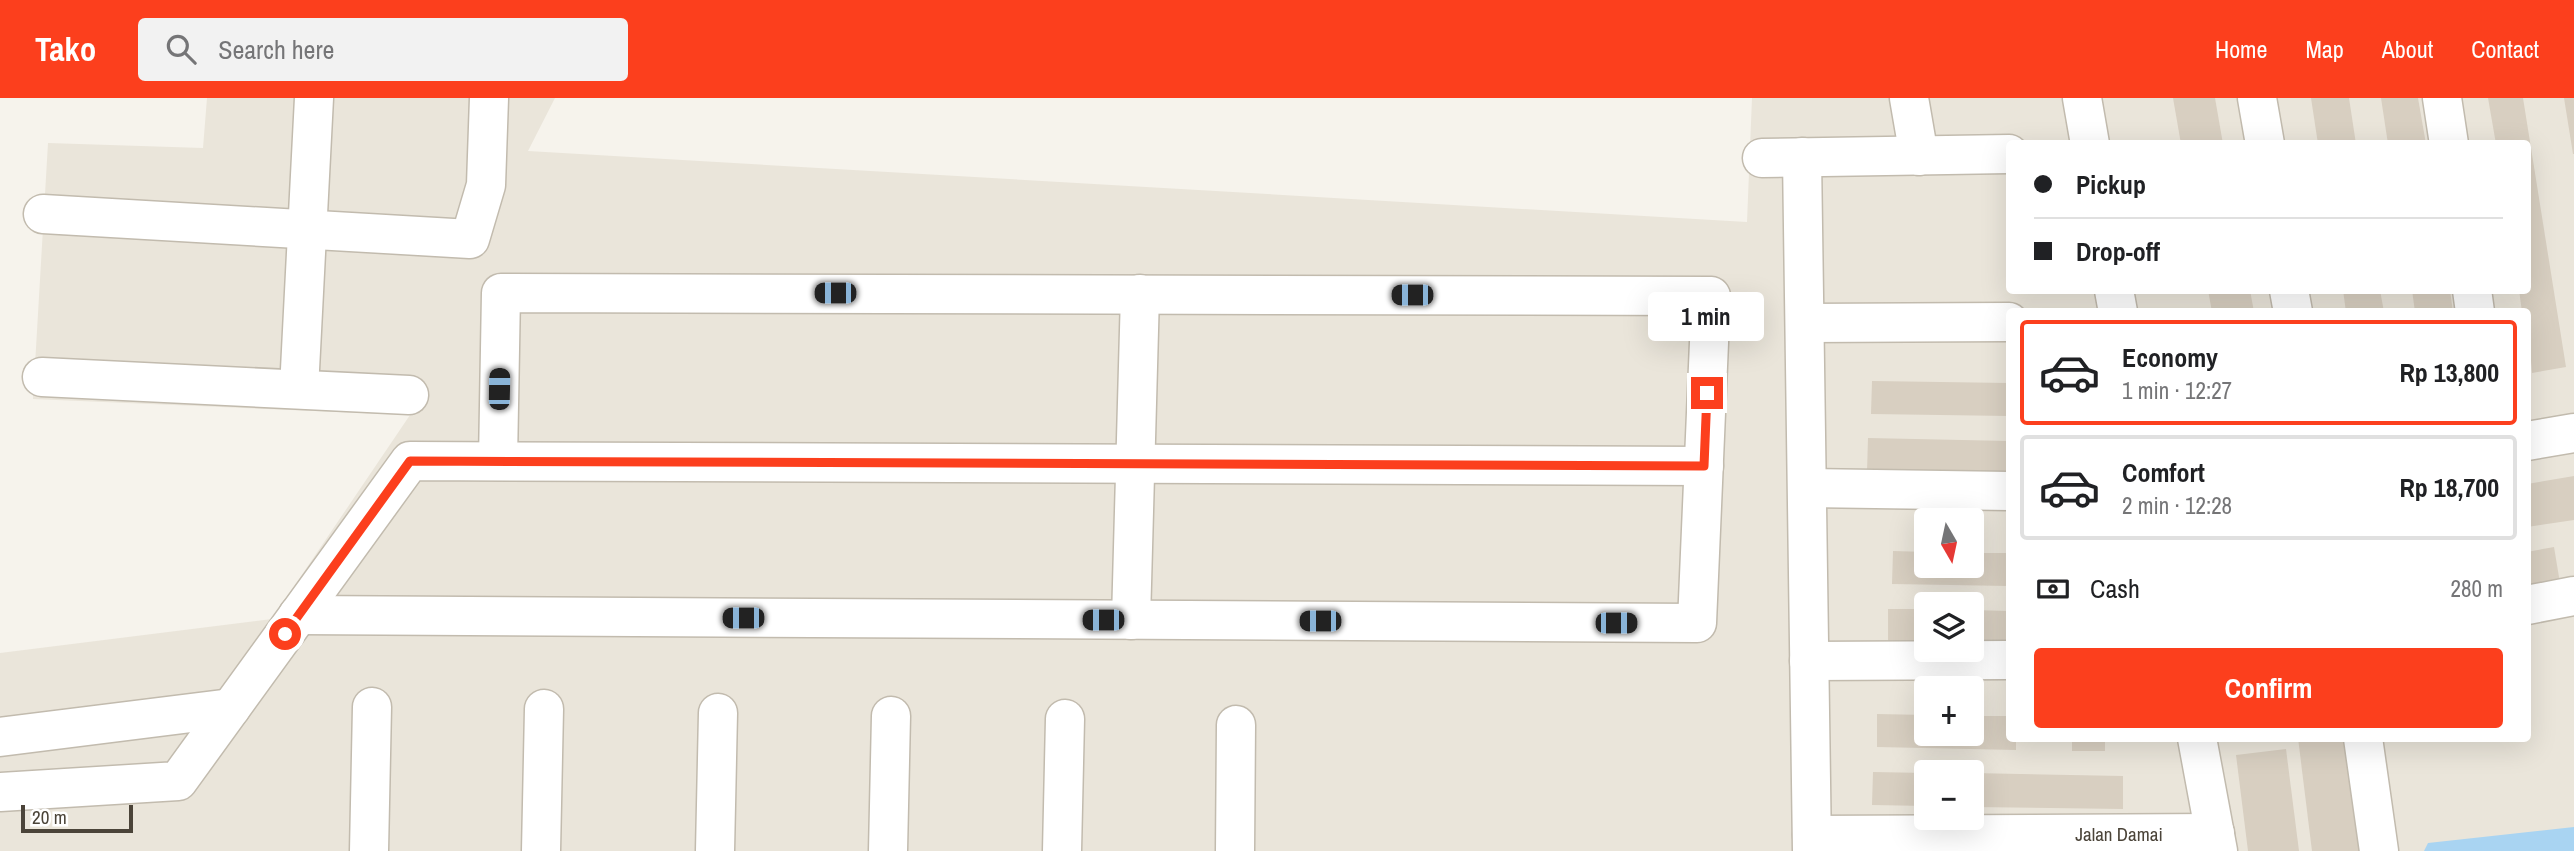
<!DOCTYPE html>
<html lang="en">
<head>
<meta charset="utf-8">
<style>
  :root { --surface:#fff; --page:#f2f2f2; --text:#202124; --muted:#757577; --line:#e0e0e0; --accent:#fc3f1d }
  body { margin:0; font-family:"Archivo Narrow",sans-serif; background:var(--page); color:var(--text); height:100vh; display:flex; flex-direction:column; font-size:26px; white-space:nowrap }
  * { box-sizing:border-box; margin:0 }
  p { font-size:23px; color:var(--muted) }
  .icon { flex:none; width:38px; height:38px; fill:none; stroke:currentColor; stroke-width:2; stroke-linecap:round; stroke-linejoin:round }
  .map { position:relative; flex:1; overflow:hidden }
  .drawer { position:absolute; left:2006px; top:210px; width:525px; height:434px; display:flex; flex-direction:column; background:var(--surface); border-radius:7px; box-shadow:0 7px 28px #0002 }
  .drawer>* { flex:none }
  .top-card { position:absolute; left:2006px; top:42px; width:525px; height:154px; border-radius:7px; box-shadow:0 7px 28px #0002; display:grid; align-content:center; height:154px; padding:0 28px; background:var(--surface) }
  .needle { width:46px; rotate:171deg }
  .tools { position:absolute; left:1914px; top:410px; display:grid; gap:14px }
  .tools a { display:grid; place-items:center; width:70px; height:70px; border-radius:7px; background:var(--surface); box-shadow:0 7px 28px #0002; font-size:35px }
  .scale { position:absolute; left:21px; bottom:18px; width:112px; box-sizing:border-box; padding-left:7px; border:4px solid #4b4439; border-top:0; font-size:19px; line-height:24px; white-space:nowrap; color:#4b4439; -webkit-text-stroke:5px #fff; paint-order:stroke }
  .end { position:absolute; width:32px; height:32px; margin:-16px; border:9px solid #fc3f1d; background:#fff; box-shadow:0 0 0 4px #fff }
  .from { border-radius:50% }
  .bubble { position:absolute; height:49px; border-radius:7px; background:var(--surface); box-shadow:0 7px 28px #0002; font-size:23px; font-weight:800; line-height:49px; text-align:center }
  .car { position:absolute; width:21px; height:42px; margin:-21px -10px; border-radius:9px; box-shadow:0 0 5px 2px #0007; background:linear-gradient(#222 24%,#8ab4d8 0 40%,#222 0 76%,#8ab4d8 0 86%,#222 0) }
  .top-card b { display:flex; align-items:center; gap:24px; height:66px; font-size:26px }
  .top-card b+b { border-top:2px solid var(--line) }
  .top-card i { width:18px; height:18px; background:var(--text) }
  ul { padding:12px 0 0; list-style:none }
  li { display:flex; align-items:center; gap:21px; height:105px; margin:0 14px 10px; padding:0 14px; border:4px solid var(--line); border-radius:7px }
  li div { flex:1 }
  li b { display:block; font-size:26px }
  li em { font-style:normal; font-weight:800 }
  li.current { border-color:var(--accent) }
  li>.icon { width:63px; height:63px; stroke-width:1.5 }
  .pay { display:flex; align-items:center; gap:18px; height:77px; padding:0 28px; font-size:26px }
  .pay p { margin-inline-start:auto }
  .primary-button { display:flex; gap:14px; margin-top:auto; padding:14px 28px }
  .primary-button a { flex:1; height:80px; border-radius:7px; background:var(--accent); color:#fff; font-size:28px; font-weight:800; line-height:80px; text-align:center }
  header { display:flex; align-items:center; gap:42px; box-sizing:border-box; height:98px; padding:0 35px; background:var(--accent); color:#fff }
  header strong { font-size:33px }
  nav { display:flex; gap:38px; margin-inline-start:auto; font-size:24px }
  .search { width:490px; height:63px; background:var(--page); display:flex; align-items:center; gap:18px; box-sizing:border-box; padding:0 24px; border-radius:7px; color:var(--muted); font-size:26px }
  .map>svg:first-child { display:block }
  .residential { fill:#eae5da; fill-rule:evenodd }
  .water { fill:#a9d4f2 }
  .building { fill:#d8cfc1 }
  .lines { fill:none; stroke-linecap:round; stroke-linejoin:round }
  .minor-casing { stroke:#c2bbae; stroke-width:41 }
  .minor { stroke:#fff; stroke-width:38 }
  .route { stroke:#fc3f1d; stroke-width:9 }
  .labels { text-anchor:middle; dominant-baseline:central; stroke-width:5; stroke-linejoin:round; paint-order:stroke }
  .street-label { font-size:19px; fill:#4b4439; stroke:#fff }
</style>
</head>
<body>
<header>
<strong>Tako</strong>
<div class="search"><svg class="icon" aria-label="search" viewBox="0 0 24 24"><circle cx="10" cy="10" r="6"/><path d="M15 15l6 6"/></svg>Search here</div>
<nav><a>Home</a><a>Map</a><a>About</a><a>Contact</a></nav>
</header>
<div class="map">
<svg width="2574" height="753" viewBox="0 0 2574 753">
  <rect width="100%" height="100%" fill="#f6f3ec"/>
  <!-- residential -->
  <path class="residential" d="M207 0H555L528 53 1747 124 1752 0H2574V753H0V555L272 521 410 317 33 301 48 45 203 50ZM2009 46H2527V192H2009ZM2009 214H2527V640H2009ZM1927 422H1972V467H1927ZM1927 506H1972V551H1927ZM1927 590H1972V635H1927ZM1927 674H1972V719H1927Z"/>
  <!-- water -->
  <path class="water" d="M2574 729V753H2424L2428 745Z"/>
  <!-- building -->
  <g class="building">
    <path d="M2173 0H2215L2223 46H2181Z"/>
    <path d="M2311 0H2349L2356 46H2318Z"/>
    <path d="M2381 0H2418L2426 46H2388Z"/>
    <path d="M2488 0H2523L2566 269 2532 275 2527 214H2522L2519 192H2527V46H2496Z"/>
    <path d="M2564 0H2574V56H2573Z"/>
    <path d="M2208 192H2250L2254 214H2212Z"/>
    <path d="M2343 192H2380L2384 214H2346Z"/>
    <path d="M2412 192H2450L2453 214H2415Z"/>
    <path d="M1872 283 2009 285V318L1871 316Z"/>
    <path d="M1868 340 2009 343V376L1867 374Z"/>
    <path d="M2574 378V422L2527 429V386Z"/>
    <path d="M2554 449 2561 491 2527 497V454Z"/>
    <path d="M1893 453 1927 454V467H1972V455H2009V488L1892 486Z"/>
    <path d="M1888 511H1927V545L1888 544Z"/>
    <path d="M1972 512 2009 513V546H1972Z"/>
    <path d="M1877 616 1927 617V635H1972V618H2009V640H2016V652L1877 649Z"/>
    <rect x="2072" y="640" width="33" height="13"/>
    <path d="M2298 640H2347L2361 753H2312Z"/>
    <path d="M2286 651 2299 753H2248L2236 657Z"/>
    <path d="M1873 674 1927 675V708L1872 707Z"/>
    <path d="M1972 675 2123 678V711L1972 709Z"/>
  </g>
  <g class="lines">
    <!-- minor casing -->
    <g class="minor-casing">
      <g id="minor">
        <path d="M1909 0 1919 58"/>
        <path d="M2082 0 2090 46"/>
        <path d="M2257 0 2265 46"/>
        <path d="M2442 0 2449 46"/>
        <path d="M1802 59 1812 753"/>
        <path d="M1762 60 2009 56"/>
        <path d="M43 116 470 141 486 87 489 0"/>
        <path d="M2114 192 2118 214"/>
        <path d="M2289 192 2293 214"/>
        <path d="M2472 192 2475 214"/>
        <path d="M1807 225 2009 224"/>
        <path d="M42 279 409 297"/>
        <path d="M299 291 314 0"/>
        <path d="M2527 343 2574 335"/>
        <path d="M1808 390 2009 393"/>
        <path d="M2527 507 2574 498"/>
        <path d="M298 517 1697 525 1711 198 501 195 498 363"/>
        <path d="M1131 522 1140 196"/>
        <path d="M1809 563 2009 562"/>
        <path d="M0 639 231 610"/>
        <path d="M2197 640 2218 753"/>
        <path d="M2363 640 2379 753"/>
        <path d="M0 694 178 683 410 363 1704 368"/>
        <path d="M1812 737 2215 735 2214 753"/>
        <path d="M369 753 372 609"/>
        <path d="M541 753 544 611"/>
        <path d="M715 753 718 615"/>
        <path d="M888 753 891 618"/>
        <path d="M1062 753 1065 621"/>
        <path d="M1235 753 1236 627"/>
      </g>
    </g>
    <!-- minor -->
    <use href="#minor" class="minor"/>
  </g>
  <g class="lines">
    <!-- route -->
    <path class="route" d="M285 536 410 363 1704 368 1707 295"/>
  </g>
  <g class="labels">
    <!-- street labels -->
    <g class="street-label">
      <text x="2119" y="736">Jalan Damai</text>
    </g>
  </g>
</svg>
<div class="tools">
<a><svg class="needle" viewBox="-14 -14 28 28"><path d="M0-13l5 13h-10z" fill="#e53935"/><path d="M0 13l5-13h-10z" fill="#757577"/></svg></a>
<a><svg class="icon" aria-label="layers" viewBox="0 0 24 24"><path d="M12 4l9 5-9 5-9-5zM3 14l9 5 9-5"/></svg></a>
<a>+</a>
<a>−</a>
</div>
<div class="scale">20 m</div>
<i class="end from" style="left:285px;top:536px"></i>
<i class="end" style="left:1707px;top:295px"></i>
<div class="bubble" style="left:1648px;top:194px;width:116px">1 min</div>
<i class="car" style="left:835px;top:195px;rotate:270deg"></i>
<i class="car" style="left:1412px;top:197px;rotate:270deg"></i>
<i class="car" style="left:499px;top:291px;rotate:1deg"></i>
<i class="car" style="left:743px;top:520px;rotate:270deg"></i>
<i class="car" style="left:1103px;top:522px;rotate:270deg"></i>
<i class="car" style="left:1320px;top:523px;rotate:270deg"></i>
<i class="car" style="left:1616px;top:525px;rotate:90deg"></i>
<div class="top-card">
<b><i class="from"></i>Pickup</b>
<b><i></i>Drop-off</b>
</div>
<section class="drawer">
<ul>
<li class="current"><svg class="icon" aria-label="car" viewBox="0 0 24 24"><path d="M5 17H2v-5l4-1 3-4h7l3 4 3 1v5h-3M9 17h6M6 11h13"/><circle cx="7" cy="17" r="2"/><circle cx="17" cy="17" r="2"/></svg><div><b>Economy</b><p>1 min · 12:27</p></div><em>Rp 13,800</em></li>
<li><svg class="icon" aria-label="car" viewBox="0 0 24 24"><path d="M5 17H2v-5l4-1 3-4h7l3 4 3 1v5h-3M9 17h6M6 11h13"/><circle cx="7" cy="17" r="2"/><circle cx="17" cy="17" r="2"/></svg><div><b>Comfort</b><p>2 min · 12:28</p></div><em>Rp 18,700</em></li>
</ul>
<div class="pay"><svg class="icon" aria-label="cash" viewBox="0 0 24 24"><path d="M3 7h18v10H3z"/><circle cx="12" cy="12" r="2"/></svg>Cash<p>280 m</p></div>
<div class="primary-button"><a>Confirm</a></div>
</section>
</div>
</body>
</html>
